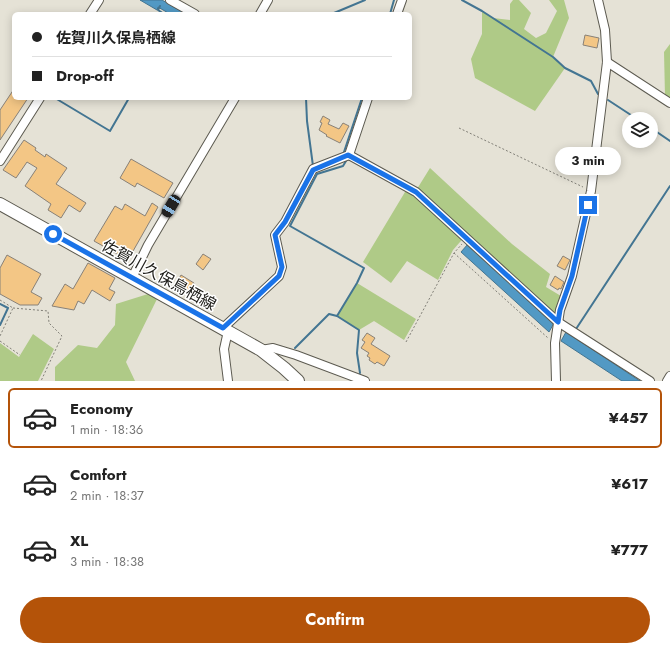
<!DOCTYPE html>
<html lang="en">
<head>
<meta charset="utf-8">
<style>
  :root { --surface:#fff; --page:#f2f2f2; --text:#222; --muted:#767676; --line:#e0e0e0; --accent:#b45309 }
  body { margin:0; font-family:Jost,"Noto Sans JP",sans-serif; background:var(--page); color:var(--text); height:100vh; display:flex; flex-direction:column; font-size:15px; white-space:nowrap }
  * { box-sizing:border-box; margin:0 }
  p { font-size:13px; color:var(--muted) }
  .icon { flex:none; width:22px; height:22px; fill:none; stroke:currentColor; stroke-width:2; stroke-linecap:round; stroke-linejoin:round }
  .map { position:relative; height:381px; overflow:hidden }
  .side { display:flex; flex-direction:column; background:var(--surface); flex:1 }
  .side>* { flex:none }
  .top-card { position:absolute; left:12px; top:12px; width:400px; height:88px; border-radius:6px; box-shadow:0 2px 10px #0003; display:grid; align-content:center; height:88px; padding:0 20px; background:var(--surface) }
  .fabs { position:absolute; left:622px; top:112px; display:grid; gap:8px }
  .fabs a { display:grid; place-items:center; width:36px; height:36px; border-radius:50%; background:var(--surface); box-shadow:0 2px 10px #0003; font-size:20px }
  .end { position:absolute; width:18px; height:18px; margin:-9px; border:5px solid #1a73e8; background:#fff; box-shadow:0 0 0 2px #fff }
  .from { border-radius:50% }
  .bubble { position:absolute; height:28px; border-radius:14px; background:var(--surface); box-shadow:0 2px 10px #0003; font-size:13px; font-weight:700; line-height:28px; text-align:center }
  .car { position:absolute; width:12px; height:24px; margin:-12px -6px; border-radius:5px; box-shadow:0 0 3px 1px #0007; background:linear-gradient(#222 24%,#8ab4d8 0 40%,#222 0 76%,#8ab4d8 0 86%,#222 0) }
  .top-card b { display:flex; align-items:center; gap:14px; height:38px; font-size:15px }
  .top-card b+b { border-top:1px solid var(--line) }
  .top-card i { width:10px; height:10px; background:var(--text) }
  ul { padding:7px 0 0; list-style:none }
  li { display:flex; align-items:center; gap:12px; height:60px; margin:0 8px 6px; padding:0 12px; border:2px solid transparent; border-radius:6px }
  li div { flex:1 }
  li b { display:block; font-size:15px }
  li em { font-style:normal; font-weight:700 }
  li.active { border-color:var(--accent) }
  li>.icon { width:36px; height:36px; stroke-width:1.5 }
  .cta { display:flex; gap:8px; margin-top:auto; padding:8px 20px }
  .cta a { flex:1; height:46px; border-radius:24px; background:var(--accent); color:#fff; font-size:16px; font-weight:700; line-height:46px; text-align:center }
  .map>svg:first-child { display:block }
  .green { fill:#afca87 }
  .water { fill:#5299c4; stroke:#437592 }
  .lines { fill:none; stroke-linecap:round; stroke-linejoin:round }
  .stream { stroke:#437592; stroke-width:2 }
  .building { fill:#f3c685; stroke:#888178 }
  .street-casing { stroke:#5c5a50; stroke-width:10 }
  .primary-casing { stroke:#5c5a50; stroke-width:14 }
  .path { stroke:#817f77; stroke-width:1; stroke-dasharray:2 2; stroke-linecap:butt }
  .street { stroke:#fff; stroke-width:8 }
  .primary { stroke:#fff; stroke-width:12 }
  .route { stroke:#1a73e8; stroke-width:5 }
  .labels { text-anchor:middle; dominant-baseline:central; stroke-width:3; stroke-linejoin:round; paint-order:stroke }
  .street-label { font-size:16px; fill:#21201c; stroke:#fff }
</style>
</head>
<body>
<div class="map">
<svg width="670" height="381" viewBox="0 0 670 381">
  <rect width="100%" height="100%" fill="#e5e2d6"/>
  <!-- green -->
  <g class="green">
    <path d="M513 0H519L531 13 524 29 536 38 546 33 557 11 549 0H564L569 18 553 57 565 68 535 111 475 78 471 59 482 34V11L493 18 510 20V4Z"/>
    <path d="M670 44V99L665 96 664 52Z"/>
    <path d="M430 168 512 244 550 274 546 287 561 296 555 314 467 234 453 250 438 280 407 261 391 283 363 262 405 192 417 189Z"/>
    <path d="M357 283 416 319 404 340 374 321 359 330 337 316Z"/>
    <path d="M148 294 157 299 126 362 135 381H55V367L78 345 97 348 115 325 116 304Z"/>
    <path d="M33 334 54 349 38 381H0V343L19 357Z"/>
  </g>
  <!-- water -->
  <g class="water">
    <path d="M140 0H162L186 14H170L158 7 157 10Z"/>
    <path d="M468 244 554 323 549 332 461 252Z"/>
    <path d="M566 332 572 336 640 381H622L561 341Z"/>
  </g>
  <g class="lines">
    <!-- stream -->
    <g class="stream">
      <path d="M462 0 482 11 553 57 565 68 591 81 598 94"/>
      <path d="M160 6 158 10 164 14"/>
      <path d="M334 14V13L365 0"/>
      <path d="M390 14 394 0"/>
      <path d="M55 98 110 131 129 98"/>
      <path d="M306 98 307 121 313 166"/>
      <path d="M608 100 637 119"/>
      <path d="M651 128 670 141"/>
      <path d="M344 154V152L362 98"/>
      <path d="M670 186 576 329 670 186"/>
      <path d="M0 304 8 308 0 325"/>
      <path d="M337 316 359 330 357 353 360 373"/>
      <path d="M295 348 329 314 337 316 357 283 364 268 290 226 317 174 343 166 346 161 345 158"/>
    </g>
  </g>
  <!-- building -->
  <g class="building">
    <path d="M585 35 599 38 597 48 583 45Z"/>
    <path d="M14 89V98H28L0 140V110Z"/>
    <path d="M323 116 330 120 328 124 339 129 343 123 349 126 340 143 326 136 327 135 319 130 322 123 320 122Z"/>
    <path d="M24 140 36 148 35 150 45 157 46 154 67 168 56 184 86 203 80 212 69 205 61 218 48 210 51 204 25 186 37 168 27 162 16 178 3 170Z"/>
    <path d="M131 159 173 183 164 198 137 183 135 187 120 178Z"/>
    <path d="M152 203 158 207 128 260 94 241 115 206 122 210 125 204 145 216Z"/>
    <path d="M203 254 211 259 203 270 196 264Z"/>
    <path d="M7 255 41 274 31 292 42 298 38 305H20L0 294V268Z"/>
    <path d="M563 256 570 260 565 270 557 266Z"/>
    <path d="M88 263 115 278 109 289 115 292 110 301 92 290 84 304 78 301 74 310 52 306 65 284 73 289Z"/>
    <path d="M181 275 194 283 193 285 200 289 195 297 175 286Z"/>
    <path d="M555 276 564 282 561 289 559 288 558 290 550 285Z"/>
    <path d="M367 333 375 338 371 344 390 356 384 366 377 362 375 364 369 360 370 358 367 356 369 353 361 348 365 342 362 340Z"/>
  </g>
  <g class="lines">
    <!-- street casing -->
    <g class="street-casing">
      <g id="street">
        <path d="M170 0 195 14"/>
        <path d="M90 14 99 0"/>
        <path d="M260 14 268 0"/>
        <path d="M397 14 402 0"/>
        <path d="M607 62 670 103"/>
        <path d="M349 155 416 192 558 322 650 381"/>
        <path d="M0 161 40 98"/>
        <path d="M132 278 148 245 235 98"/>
        <path d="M223 328 279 276 282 267 275 235 285 222 313 169 349 155 368 98"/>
        <path d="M261 350 273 348 296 355 365 381"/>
        <path d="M228 381 224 349 228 331"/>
        <path d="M556 381 555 343 560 310 572 276 591 191 607 62 605 30 598 0"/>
        <path d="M667 381 670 376"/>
      </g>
    </g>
    <!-- primary casing -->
    <g class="primary-casing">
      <path id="primary" d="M0 204 261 350 284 368 298 381"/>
    </g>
    <!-- path -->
    <g class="path">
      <path d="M459 128 583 187"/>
      <path d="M454 253 548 338"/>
      <path d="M0 300 13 308 0 336"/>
      <path d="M13 308 48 311 49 323 62 336 41 381"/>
      <path d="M0 341 20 355"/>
      <path d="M406 342 454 253 462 244"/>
    </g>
    <!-- street -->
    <use href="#street" class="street"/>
    <!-- primary -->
    <use href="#primary" class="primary"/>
  </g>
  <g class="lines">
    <!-- route -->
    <path class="route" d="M53 234 223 328 279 276 282 267 275 235 285 222 313 170 348 155 416 192 558 322 560 310 572 276 588 205"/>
  </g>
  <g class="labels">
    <!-- street labels -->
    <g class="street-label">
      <text transform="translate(159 275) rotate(29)">佐賀川久保鳥栖線</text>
    </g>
  </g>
</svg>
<div class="fabs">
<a><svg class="icon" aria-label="layers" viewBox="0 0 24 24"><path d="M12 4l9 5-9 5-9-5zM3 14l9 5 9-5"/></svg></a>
</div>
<i class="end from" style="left:53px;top:234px"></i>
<i class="end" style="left:588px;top:205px"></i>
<div class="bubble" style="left:555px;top:147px;width:66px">3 min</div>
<i class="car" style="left:171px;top:206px;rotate:211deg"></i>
<div class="top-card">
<b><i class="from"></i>佐賀川久保鳥栖線</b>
<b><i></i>Drop-off</b>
</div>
</div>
<section class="side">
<ul>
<li class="active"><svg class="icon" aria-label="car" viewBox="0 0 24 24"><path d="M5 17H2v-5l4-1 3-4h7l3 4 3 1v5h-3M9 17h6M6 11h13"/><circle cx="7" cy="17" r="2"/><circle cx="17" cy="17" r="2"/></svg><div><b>Economy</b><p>1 min · 18:36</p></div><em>¥457</em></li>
<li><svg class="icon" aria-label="car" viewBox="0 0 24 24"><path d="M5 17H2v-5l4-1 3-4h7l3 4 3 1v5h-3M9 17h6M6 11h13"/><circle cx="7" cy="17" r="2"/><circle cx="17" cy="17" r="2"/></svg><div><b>Comfort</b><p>2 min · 18:37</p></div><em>¥617</em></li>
<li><svg class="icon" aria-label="car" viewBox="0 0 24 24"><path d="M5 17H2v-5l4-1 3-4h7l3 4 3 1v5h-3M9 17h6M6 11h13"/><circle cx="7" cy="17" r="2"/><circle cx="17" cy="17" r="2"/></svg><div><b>XL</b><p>3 min · 18:38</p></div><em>¥777</em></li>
</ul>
<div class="cta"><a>Confirm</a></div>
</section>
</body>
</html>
